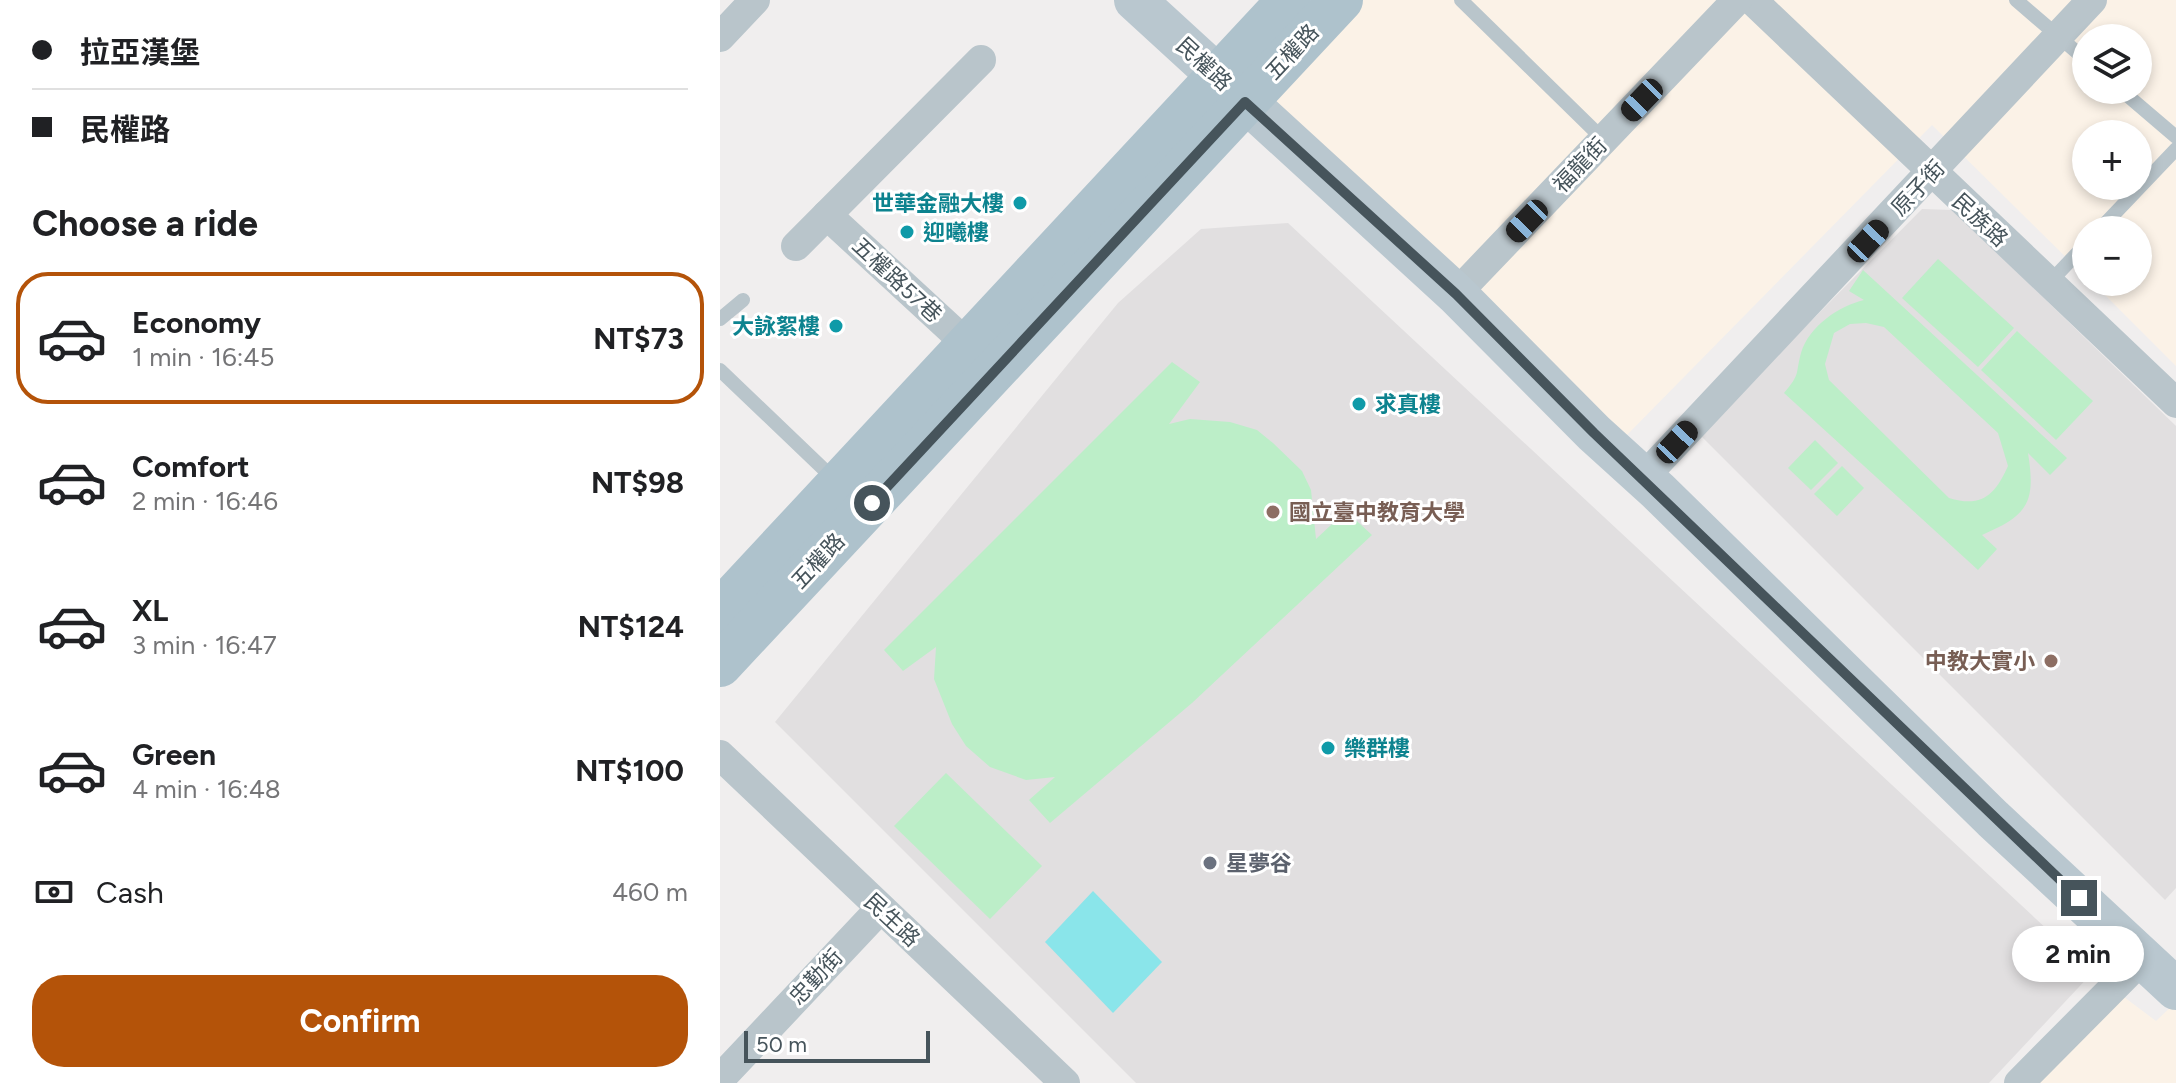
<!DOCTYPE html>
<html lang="en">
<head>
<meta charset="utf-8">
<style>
  :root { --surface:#fff; --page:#f2f2f2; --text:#202124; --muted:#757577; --line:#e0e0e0; --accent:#b45309 }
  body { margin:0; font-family:Figtree,"Noto Sans TC",sans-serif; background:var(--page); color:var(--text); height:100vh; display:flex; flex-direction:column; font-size:30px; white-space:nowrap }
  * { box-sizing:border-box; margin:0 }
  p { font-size:26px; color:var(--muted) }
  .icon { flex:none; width:44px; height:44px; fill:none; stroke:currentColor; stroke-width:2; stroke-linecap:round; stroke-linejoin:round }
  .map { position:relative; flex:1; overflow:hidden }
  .panel { display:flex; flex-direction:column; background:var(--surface); width:720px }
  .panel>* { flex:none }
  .top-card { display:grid; align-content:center; height:176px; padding:0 32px; background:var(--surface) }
  .fabs { position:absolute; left:1352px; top:24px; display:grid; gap:16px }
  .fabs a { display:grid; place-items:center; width:80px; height:80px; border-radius:50%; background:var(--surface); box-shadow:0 4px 12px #0003; font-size:40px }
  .scale { position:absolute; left:24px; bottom:20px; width:186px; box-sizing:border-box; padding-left:8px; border:4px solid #46545b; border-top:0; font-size:22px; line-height:28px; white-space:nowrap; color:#46545b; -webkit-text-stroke:6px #fff; paint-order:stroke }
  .end { position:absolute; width:36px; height:36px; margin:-18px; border:10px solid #46545b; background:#fff; box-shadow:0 0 0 4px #fff }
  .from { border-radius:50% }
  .bubble { position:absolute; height:56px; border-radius:28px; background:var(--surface); box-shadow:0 4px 12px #0003; font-size:26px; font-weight:700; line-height:56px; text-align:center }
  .car { position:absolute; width:24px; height:48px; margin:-24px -12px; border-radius:10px; box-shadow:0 0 6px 2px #0007; background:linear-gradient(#222 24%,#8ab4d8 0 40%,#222 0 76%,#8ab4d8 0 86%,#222 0) }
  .top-card b { display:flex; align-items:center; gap:28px; height:76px; font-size:30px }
  .top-card b+b { border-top:2px solid var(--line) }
  .top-card i { width:20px; height:20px; background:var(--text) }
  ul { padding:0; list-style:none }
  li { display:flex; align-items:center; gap:24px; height:132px; margin:0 16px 12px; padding:0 16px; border:4px solid transparent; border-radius:32px }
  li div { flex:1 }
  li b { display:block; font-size:30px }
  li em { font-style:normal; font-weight:700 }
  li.selected { border-color:var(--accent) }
  li>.icon { width:72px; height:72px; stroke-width:1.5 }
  h2 { padding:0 32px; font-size:36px; line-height:96px }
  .pay { display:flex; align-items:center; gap:20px; height:88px; padding:0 32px; font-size:30px }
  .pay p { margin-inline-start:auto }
  .button { display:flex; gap:16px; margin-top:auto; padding:16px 32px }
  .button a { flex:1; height:92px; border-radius:32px; background:var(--accent); color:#fff; font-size:32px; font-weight:700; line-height:92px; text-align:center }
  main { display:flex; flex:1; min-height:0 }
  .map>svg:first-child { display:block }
  .commercial { fill:#fbf2e7; fill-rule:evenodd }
  .education { fill:#e1dfe0 }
  .green { fill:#bceec8; fill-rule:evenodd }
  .water { fill:#8ae5ea }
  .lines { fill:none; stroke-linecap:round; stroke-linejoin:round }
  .lane { stroke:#b9c5cb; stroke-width:14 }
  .street { stroke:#b9c5cb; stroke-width:30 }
  .secondary { stroke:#b9c7cf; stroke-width:42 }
  .primary { stroke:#aec2cc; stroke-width:44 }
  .route { stroke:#46545b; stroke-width:10 }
  .culture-dot { fill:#0f9aa8; stroke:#fff; stroke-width:3 }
  .education-dot { fill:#8d6e63; stroke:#fff; stroke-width:3 }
  .worship-dot { fill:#6b7280; stroke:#fff; stroke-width:3 }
  .labels { text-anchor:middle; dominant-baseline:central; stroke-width:6; stroke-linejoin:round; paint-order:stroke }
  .street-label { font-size:22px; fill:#46545b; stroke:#fff }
  .culture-label { font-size:22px; font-weight:bold; fill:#0d838f; stroke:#fff; text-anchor:start }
  .education-label { font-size:22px; font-weight:bold; fill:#785e54; stroke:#fff; text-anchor:start }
  .worship-label { font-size:22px; font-weight:bold; fill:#5b616d; stroke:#fff; text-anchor:start }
</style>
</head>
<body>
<main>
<section class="panel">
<div class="top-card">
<b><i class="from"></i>拉亞漢堡</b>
<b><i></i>民權路</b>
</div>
<h2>Choose a ride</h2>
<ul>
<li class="selected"><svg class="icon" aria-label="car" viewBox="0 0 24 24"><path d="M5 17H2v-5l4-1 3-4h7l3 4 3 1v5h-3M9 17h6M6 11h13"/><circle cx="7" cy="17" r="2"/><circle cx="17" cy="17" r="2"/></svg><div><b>Economy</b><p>1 min · 16:45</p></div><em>NT$73</em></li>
<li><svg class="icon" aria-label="car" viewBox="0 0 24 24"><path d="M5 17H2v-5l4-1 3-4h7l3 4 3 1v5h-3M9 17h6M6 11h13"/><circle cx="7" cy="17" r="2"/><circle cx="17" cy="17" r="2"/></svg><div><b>Comfort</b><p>2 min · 16:46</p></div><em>NT$98</em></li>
<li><svg class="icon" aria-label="car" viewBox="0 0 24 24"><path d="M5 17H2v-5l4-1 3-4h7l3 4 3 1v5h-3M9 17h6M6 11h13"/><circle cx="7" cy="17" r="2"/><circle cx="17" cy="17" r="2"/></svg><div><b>XL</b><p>3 min · 16:47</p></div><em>NT$124</em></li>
<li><svg class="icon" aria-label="car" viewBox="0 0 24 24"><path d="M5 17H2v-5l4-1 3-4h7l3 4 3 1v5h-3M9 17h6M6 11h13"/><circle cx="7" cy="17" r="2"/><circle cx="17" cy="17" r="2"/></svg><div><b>Green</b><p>4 min · 16:48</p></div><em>NT$100</em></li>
</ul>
<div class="pay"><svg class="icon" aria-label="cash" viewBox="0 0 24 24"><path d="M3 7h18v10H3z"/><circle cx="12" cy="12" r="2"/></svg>Cash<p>460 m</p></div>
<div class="button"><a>Confirm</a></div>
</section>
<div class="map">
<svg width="1456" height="1083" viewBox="0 0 1456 1083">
  <rect width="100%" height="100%" fill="#f0eeee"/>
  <!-- commercial -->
  <g class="commercial">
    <path d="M641 0H1456V366L1372 282H1418V230H1366V277L1212 125 903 439 542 101ZM1366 38H1418V90H1366ZM1366 134H1418V186H1366Z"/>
    <path d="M1384 982 1436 1021 1456 1002V1083H1292Z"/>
  </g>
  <!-- education -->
  <g class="education">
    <path d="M1202 209 1233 210 1456 426V888L1445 900 979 434Z"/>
    <path d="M568 223 1373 972 1269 1083H416L55 722 398 303 481 229Z"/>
  </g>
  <!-- green -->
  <g class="green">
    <path d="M1218 259 1294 328 1258 367 1182 298Z"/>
    <path d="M1143 270 1347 458 1330 475 1308 453C1316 503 1308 515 1262 535L1277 549 1258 570 1064 393C1081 373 1075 375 1081 353 1089 326 1119 306 1144 300L1129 291ZM1146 323 1164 327 1278 433 1288 466C1275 495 1262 508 1229 498L1109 380 1105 364 1114 333 1130 324Z"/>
    <path d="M1297 331 1373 401 1336 440 1261 370Z"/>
    <path d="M452 362 480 382 449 424 470 419 510 422 537 430 553 443 582 471 591 490 596 539 626 511 652 535 472 703 330 823 309 800 335 777 306 780 270 767 246 746 232 724 214 679 216 647 183 671 164 650Z"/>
    <path d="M1095 440 1118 463 1091 490 1068 468Z"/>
    <path d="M1122 466 1144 488 1117 516 1094 494Z"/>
    <path d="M226 773 322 866 270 919 174 826Z"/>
  </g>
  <!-- water -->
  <path class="water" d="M373 891 442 962 393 1013 325 942Z"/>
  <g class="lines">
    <!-- lane -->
    <g class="lane">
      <path d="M741 0 884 140"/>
      <path d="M1296 0 1366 60"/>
      <path d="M1401 90 1456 137"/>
      <path d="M1379 230 1456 149"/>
      <path d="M1329 283 1366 244"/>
      <path d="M0 319 23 300"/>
      <path d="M0 370 115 480"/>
    </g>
    <!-- street -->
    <g class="street">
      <path d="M1032 0 1456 403"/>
      <path d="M0 37 35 0"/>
      <path d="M107 215 248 345"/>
      <path d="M76 246 261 60"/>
      <path d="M736 294 1017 0"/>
      <path d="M923 478 1372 0"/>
      <path d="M0 755 345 1083"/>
      <path d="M0 1079 160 909"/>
      <path d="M1299 1083 1423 958"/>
    </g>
    <!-- secondary -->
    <path class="secondary" d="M415 0 736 294 874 433 938 491 1273 819 1456 989"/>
    <!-- primary -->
    <g class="primary">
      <path d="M0 611 569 0"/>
      <path d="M0 665 621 0"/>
    </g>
  </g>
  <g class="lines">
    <!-- route -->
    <path class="route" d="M152 503 525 102 736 294 874 433 1359 898"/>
  </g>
  <!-- markers -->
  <g class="culture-dot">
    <circle cx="300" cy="203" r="8"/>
    <circle cx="187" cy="232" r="8"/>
    <circle cx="116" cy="326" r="8"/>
    <circle cx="639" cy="404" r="8"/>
    <circle cx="608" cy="748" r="8"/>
  </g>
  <g class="education-dot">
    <circle cx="553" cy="512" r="8"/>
    <circle cx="1331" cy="661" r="8"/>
  </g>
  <circle class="worship-dot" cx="490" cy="863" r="8"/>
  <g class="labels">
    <!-- street labels -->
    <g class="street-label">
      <text transform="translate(572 52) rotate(-47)">五權路</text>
      <text transform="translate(484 64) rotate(43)">民權路</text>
      <text transform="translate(860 165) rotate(-46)">福龍街</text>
      <text transform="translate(1198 188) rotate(-47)">原子街</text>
      <text transform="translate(1260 220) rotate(43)">民族路</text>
      <text transform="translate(177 280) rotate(43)">五權路57巷</text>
      <text transform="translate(98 561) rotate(-47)">五權路</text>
      <text transform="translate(172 920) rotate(43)">民生路</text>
      <text transform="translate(96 977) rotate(-47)">忠勤街</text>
    </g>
    <!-- culture labels -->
    <g class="culture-label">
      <text x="284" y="203" text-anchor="end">世華金融大樓</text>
      <text x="203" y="232">迎曦樓</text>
      <text x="100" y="326" text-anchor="end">大詠絮樓</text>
      <text x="655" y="404">求真樓</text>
      <text x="624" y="748">樂群樓</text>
    </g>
    <!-- education labels -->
    <g class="education-label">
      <text x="569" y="512">國立臺中教育大學</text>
      <text x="1315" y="661" text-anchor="end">中教大實小</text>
    </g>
    <!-- worship labels -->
    <g class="worship-label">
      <text x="506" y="863">星夢谷</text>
    </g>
  </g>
</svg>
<div class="fabs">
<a><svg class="icon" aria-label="layers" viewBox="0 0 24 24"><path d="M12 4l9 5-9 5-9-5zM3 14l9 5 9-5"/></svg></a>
<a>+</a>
<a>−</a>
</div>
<div class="scale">50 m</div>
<i class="end from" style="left:152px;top:503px"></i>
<i class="end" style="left:1359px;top:898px"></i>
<div class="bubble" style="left:1292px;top:926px;width:132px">2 min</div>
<i class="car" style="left:922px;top:100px;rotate:224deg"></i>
<i class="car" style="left:807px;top:221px;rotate:224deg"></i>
<i class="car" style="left:1148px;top:241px;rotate:43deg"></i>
<i class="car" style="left:957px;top:442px;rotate:43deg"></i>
</div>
</main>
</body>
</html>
